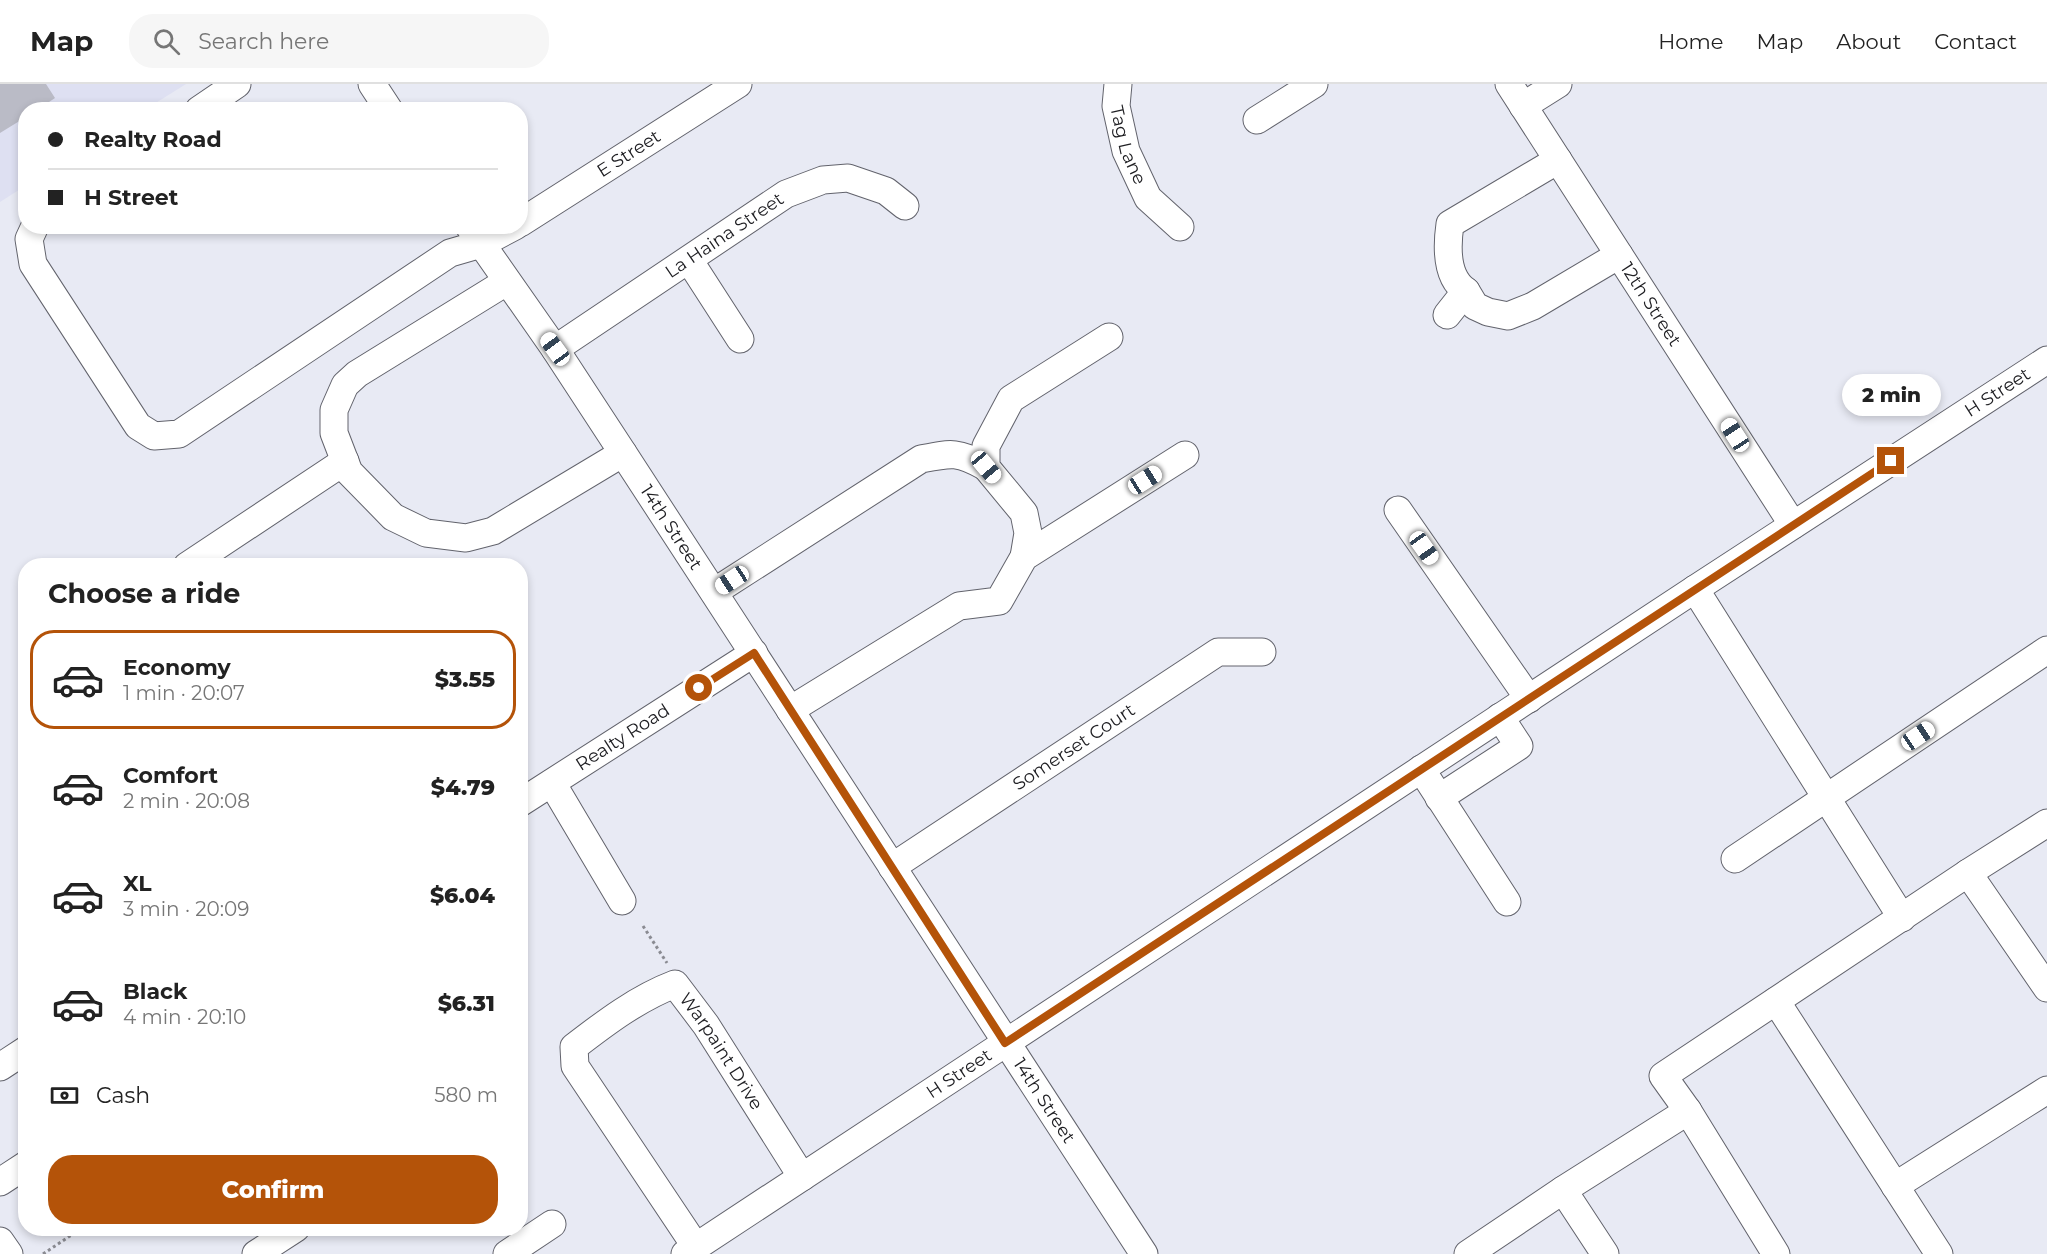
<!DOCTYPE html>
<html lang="en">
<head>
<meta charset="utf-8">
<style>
  :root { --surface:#fff; --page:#f6f6f6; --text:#222; --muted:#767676; --line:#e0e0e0; --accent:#b45309 }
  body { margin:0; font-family:Montserrat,sans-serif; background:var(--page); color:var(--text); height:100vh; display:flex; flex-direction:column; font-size:22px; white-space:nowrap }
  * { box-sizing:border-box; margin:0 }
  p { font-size:20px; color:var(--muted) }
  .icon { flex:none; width:33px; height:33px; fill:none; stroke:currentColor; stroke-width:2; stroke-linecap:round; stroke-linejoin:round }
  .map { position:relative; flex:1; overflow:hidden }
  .sheet { position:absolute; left:18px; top:474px; width:510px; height:678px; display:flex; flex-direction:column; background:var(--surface); border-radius:24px; box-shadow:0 3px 9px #0003 }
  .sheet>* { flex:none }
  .top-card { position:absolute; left:18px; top:18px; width:510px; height:132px; border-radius:24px; box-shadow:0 3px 9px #0003; display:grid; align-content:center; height:132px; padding:0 30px; background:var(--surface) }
  .end { position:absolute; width:27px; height:27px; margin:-14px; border:8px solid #b45309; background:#fff; box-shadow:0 0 0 3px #fff }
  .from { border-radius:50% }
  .bubble { position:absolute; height:42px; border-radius:21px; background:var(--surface); box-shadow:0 3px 9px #0003; font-size:20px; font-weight:800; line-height:42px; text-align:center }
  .car { position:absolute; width:18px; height:36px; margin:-18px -9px; border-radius:8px; box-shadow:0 0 4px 2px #0007; background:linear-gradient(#fff 24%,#345 0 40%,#fff 0 76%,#345 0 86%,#fff 0) }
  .top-card b { display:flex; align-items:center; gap:21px; height:57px; font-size:22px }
  .top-card b+b { border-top:2px solid var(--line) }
  .top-card i { width:15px; height:15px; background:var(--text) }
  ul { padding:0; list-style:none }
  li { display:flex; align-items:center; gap:18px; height:99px; margin:0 12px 9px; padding:0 18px; border:3px solid transparent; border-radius:24px }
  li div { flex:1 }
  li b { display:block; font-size:22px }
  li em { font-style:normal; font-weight:800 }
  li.selected { border-color:var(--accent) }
  li>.icon { width:54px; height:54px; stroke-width:1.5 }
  h2 { padding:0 30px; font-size:27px; line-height:72px }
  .pay { display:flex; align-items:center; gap:15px; height:66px; padding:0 30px; font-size:22px }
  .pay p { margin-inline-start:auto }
  .cta { display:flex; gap:12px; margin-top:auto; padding:12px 30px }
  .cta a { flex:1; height:69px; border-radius:24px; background:var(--accent); color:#fff; font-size:24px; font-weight:800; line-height:69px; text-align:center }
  header { display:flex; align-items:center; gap:36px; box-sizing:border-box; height:84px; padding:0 30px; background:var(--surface); border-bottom:2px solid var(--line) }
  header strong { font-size:28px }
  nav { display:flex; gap:33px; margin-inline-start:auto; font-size:21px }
  .search { width:420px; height:54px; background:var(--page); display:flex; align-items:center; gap:15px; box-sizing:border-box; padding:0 21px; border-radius:24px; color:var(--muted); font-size:22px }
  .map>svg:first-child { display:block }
  .built { fill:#dee0f2 }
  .building { fill:#babbc6 }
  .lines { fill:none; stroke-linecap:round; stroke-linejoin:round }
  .minor-casing { stroke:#62636c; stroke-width:29 }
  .path { stroke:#8a8b92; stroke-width:3; stroke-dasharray:3 3; stroke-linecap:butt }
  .minor { stroke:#fff; stroke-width:27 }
  .route { stroke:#b45309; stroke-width:8 }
  .labels { text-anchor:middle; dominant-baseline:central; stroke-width:4.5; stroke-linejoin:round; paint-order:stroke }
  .street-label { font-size:18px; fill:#202024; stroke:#f6f7fe }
</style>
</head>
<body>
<header>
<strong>Map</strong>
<div class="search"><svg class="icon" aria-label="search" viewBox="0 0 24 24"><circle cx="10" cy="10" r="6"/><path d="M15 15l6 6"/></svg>Search here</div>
<nav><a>Home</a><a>Map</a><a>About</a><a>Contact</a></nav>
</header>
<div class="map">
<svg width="2047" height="1170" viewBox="0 0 2047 1170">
  <rect width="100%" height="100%" fill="#e8eaf4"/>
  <!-- built -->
  <path class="built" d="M0 0H186L146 25 26 26 25 102 0 118Z"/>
  <!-- building -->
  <path class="building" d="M0 0H46L55 14 37 26H26V33L0 49Z"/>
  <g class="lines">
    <!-- minor casing -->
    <g class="minor-casing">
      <g id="minor">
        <path d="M372 0 389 26"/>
        <path id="s1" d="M1118 0 1116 22 1126 67 1148 114 1180 143"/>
        <path id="s2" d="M1509 0 1793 441"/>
        <path d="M1523 22 1558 0"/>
        <path d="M199 26 237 0"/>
        <path d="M1257 36 1314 0"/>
        <path id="s3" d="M520 139 738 0"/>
        <path d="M35 142 29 155 33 180 138 342 154 352 179 350 450 169 481 160 515 142"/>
        <path id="s4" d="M469 142 555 265 623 369 1144 1170"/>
        <path d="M689 176 740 255"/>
        <path d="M506 198 357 290 345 301 334 326V349L349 388 393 433 426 449 466 454 493 447 623 369"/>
        <path d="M1466 207 1475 222 1488 228 1508 232 1533 222 1619 171"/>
        <path d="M1447 231 1466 207C1445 193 1447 161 1450 140L1558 76"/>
        <path id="s5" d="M555 265 786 110 823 96 848 94 886 107 905 122"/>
        <path d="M1398 426 1529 615"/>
        <path d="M1024 473 1028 449 1024 429 986 383V362L1011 315 1109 253"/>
        <path d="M187 482 345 377"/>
        <path d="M1695 505 1902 834"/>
        <path d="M714 508 921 375C951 369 958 367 986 383"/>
        <path d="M790 626 959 522 999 517 1024 473 1185 371"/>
        <path d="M1421 685 1507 818"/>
        <path d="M552 699 622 817"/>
        <path d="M1439 714 1519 662 1500 633"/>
        <path id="s6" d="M520 719 754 569"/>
        <path d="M1735 775 2047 566"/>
        <path id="s7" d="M892 783 1218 568H1262"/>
        <path d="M1968 789 2047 904"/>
        <path d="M1776 917 1939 1170"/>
        <path d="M0 983 26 966"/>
        <path d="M0 1098 26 1081"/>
        <path d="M1895 1102 2047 1006"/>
        <path d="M1563 1106 1605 1170"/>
        <path d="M0 1157 9 1170"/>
        <path id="s8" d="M696 1163 575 982 574 963C605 939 638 914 675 900L706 941 802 1093"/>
        <path d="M256 1170 296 1144"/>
        <path d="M507 1170 552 1140"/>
        <path id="s9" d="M685 1170 1695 505 2047 276"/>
        <path d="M1468 1170 1563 1106 1688 1027"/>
        <path d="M1776 1170 1688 1027 1663 992 1968 789 2047 739"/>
      </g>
    </g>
    <!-- path -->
    <g class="path">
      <path d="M643 842 667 879"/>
      <path d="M43 1170 82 1144"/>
    </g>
    <!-- minor -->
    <use href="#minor" class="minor"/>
  </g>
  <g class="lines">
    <!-- route -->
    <path class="route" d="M699 604 754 569 1005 959 1891 377"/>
  </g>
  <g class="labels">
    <!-- street labels -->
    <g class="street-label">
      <text stroke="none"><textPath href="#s1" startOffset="63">Tag Lane</textPath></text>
      <text stroke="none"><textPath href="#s3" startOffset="129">E Street</textPath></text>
      <text stroke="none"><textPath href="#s5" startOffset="204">La Haina Street</textPath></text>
      <text stroke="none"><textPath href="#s2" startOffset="262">12th Street</textPath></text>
      <text stroke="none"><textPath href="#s9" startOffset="1570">H Street</textPath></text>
      <text stroke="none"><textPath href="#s4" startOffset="363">14th Street</textPath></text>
      <text stroke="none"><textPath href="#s6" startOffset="122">Realty Road</textPath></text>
      <text stroke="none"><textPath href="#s7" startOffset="218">Somerset Court</textPath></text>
      <text stroke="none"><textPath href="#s8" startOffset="438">Warpaint Drive</textPath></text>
      <text stroke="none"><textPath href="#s9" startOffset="328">H Street</textPath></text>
      <text stroke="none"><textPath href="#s4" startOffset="1047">14th Street</textPath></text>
    </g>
  </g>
</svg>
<i class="end from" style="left:699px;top:604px"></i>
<i class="end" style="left:1891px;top:377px"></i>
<div class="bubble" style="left:1842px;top:290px;width:99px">2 min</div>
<i class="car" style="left:555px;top:265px;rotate:324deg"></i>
<i class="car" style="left:1735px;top:351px;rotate:327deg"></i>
<i class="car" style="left:986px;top:383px;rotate:140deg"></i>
<i class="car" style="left:1145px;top:396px;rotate:58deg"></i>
<i class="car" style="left:1424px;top:464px;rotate:145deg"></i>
<i class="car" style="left:732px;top:496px;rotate:237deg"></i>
<i class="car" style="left:1918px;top:652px;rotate:56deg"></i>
<div class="top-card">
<b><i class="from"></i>Realty Road</b>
<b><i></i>H Street</b>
</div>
<section class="sheet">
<h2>Choose a ride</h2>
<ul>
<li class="selected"><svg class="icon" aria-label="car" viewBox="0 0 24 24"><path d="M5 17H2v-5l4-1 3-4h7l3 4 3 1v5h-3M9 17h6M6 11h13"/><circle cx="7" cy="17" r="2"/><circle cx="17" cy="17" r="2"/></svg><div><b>Economy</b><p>1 min · 20:07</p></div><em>$3.55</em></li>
<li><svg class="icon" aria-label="car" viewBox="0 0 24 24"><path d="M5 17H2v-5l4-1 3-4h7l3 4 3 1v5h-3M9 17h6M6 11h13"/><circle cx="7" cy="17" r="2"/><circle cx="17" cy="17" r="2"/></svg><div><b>Comfort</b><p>2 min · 20:08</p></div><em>$4.79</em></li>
<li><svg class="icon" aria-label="car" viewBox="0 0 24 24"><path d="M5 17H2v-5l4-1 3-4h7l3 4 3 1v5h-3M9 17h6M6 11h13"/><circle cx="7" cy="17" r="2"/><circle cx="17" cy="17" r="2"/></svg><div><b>XL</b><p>3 min · 20:09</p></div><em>$6.04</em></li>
<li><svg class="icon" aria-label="car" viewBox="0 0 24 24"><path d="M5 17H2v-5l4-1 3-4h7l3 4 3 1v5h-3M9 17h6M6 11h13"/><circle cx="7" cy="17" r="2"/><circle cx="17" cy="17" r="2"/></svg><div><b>Black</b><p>4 min · 20:10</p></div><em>$6.31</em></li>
</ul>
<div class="pay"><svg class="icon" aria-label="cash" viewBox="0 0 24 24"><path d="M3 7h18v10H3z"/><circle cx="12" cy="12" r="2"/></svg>Cash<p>580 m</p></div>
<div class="cta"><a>Confirm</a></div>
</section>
</div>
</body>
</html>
